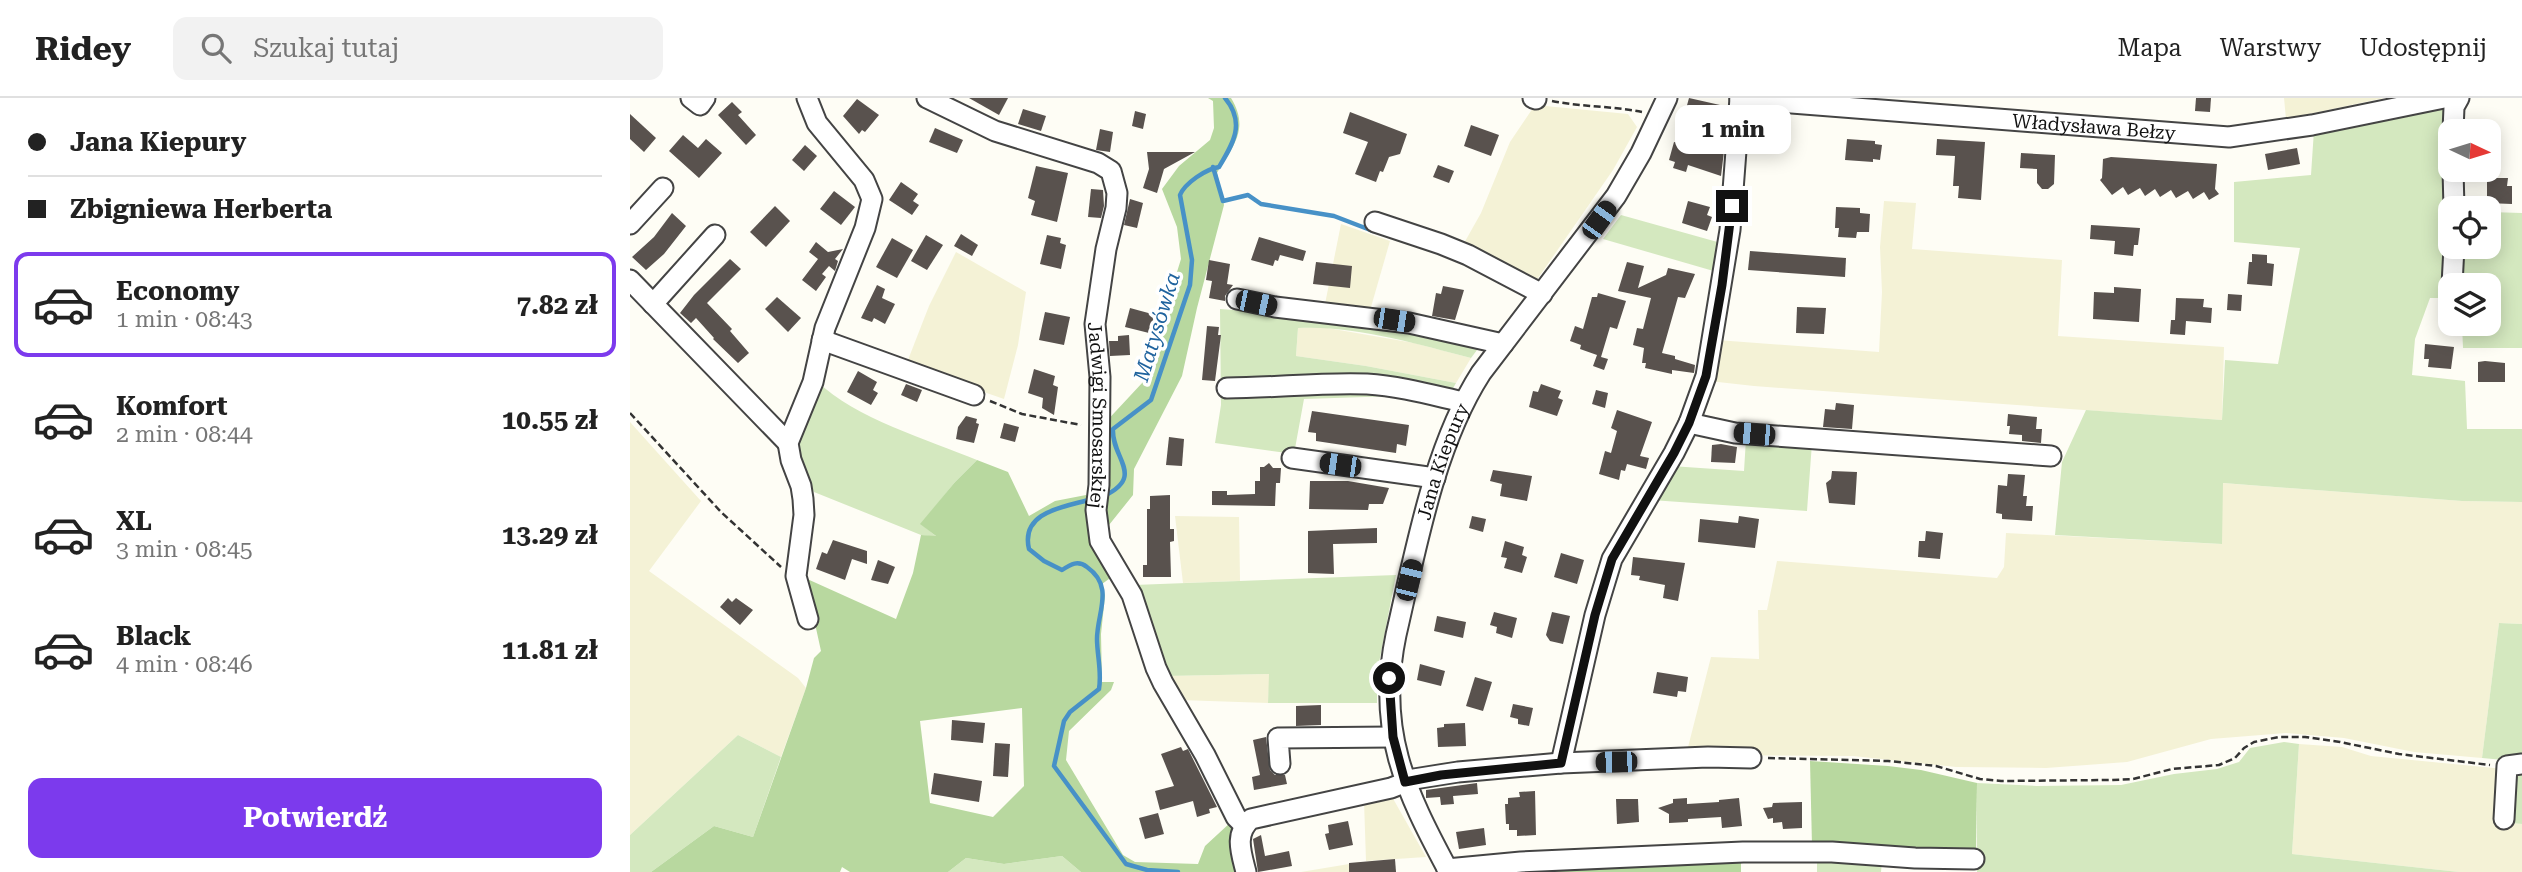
<!DOCTYPE html>
<html lang="pl">
<head>
<meta charset="utf-8">
<style>
  :root { --surface:#fff; --page:#f2f2f2; --text:#222; --muted:#767676; --line:#e0e0e0; --accent:#7c3aed }
  body { margin:0; font-family:"Roboto Serif",serif; background:var(--page); color:var(--text); height:100vh; display:flex; flex-direction:column; font-size:26px; white-space:nowrap }
  * { box-sizing:border-box; margin:0 }
  p { font-size:23px; color:var(--muted) }
  .icon { flex:none; width:38px; height:38px; fill:none; stroke:currentColor; stroke-width:2; stroke-linecap:round; stroke-linejoin:round }
  .map { position:relative; flex:1; overflow:hidden }
  .details { display:flex; flex-direction:column; background:var(--surface); width:630px }
  .details>* { flex:none }
  .top-card { display:grid; align-content:center; height:154px; padding:0 28px; background:var(--surface) }
  .needle { width:46px; rotate:94deg }
  .controls { position:absolute; left:1808px; top:21px; display:grid; gap:14px }
  .controls a { display:grid; place-items:center; width:63px; height:63px; border-radius:14px; background:var(--surface); box-shadow:0 4px 18px #0003; font-size:35px }
  .end { position:absolute; width:32px; height:32px; margin:-16px; border:9px solid #111; background:#fff; box-shadow:0 0 0 4px #fff }
  .from { border-radius:50% }
  .bubble { position:absolute; height:49px; border-radius:14px; background:var(--surface); box-shadow:0 4px 18px #0003; font-size:23px; font-weight:700; line-height:49px; text-align:center }
  .car { position:absolute; width:21px; height:42px; margin:-21px -10px; border-radius:9px; box-shadow:0 0 5px 2px #0007; background:linear-gradient(#222 24%,#8ab4d8 0 40%,#222 0 76%,#8ab4d8 0 86%,#222 0) }
  .top-card b { display:flex; align-items:center; gap:24px; height:66px; font-size:26px }
  .top-card b+b { border-top:2px solid var(--line) }
  .top-card i { width:18px; height:18px; background:var(--text) }
  ul { padding:0; list-style:none }
  li { display:flex; align-items:center; gap:21px; height:105px; margin:0 14px 10px; padding:0 14px; border:4px solid transparent; border-radius:14px }
  li div { flex:1 }
  li b { display:block; font-size:26px }
  li em { font-style:normal; font-weight:700 }
  li.active { border-color:var(--accent) }
  li>.icon { width:63px; height:63px; stroke-width:1.5 }
  .button { display:flex; gap:14px; margin-top:auto; padding:14px 28px }
  .button a { flex:1; height:80px; border-radius:14px; background:var(--accent); color:#fff; font-size:28px; font-weight:700; line-height:80px; text-align:center }
  header { display:flex; align-items:center; gap:42px; box-sizing:border-box; height:98px; padding:0 35px; background:var(--surface); border-bottom:2px solid var(--line) }
  header strong { font-size:33px }
  nav { display:flex; gap:38px; margin-inline-start:auto; font-size:24px }
  .search { width:490px; height:63px; background:var(--page); display:flex; align-items:center; gap:18px; box-sizing:border-box; padding:0 24px; border-radius:14px; color:var(--muted); font-size:26px }
  main { display:flex; flex:1; min-height:0 }
  .map>svg:first-child { display:block }
  .farmland { fill:#f4f2d6 }
  .green { fill:#d4e8bf }
  .forest { fill:#b8d89f; fill-rule:evenodd }
  .lines { fill:none; stroke-linecap:round; stroke-linejoin:round }
  .stream { stroke:#4791c7; stroke-width:4.5 }
  .building { fill:#59524e }
  .minor-casing { stroke:#444; stroke-width:23 }
  .path { stroke:#333; stroke-width:2.5; stroke-dasharray:7 3.5; stroke-linecap:butt }
  .minor { stroke:#fff; stroke-width:19 }
  .route { stroke:#111; stroke-width:9 }
  .labels { text-anchor:middle; dominant-baseline:central; stroke-width:7; stroke-linejoin:round; paint-order:stroke }
  .street-label { font-size:19px; fill:#111; stroke:#fff }
  .water-label { font-size:21px; font-style:italic; fill:#1f639e; stroke:#fff }
</style>
</head>
<body>
<header>
<strong>Ridey</strong>
<div class="search"><svg class="icon" aria-label="search" viewBox="0 0 24 24"><circle cx="10" cy="10" r="6"/><path d="M15 15l6 6"/></svg>Szukaj tutaj</div>
<nav><a>Mapa</a><a>Warstwy</a><a>Udostępnij</a></nav>
</header>
<main>
<section class="details">
<div class="top-card">
<b><i class="from"></i>Jana Kiepury</b>
<b><i></i>Zbigniewa Herberta</b>
</div>
<ul>
<li class="active"><svg class="icon" aria-label="car" viewBox="0 0 24 24"><path d="M5 17H2v-5l4-1 3-4h7l3 4 3 1v5h-3M9 17h6M6 11h13"/><circle cx="7" cy="17" r="2"/><circle cx="17" cy="17" r="2"/></svg><div><b>Economy</b><p>1 min · 08:43</p></div><em>7.82 zł</em></li>
<li><svg class="icon" aria-label="car" viewBox="0 0 24 24"><path d="M5 17H2v-5l4-1 3-4h7l3 4 3 1v5h-3M9 17h6M6 11h13"/><circle cx="7" cy="17" r="2"/><circle cx="17" cy="17" r="2"/></svg><div><b>Komfort</b><p>2 min · 08:44</p></div><em>10.55 zł</em></li>
<li><svg class="icon" aria-label="car" viewBox="0 0 24 24"><path d="M5 17H2v-5l4-1 3-4h7l3 4 3 1v5h-3M9 17h6M6 11h13"/><circle cx="7" cy="17" r="2"/><circle cx="17" cy="17" r="2"/></svg><div><b>XL</b><p>3 min · 08:45</p></div><em>13.29 zł</em></li>
<li><svg class="icon" aria-label="car" viewBox="0 0 24 24"><path d="M5 17H2v-5l4-1 3-4h7l3 4 3 1v5h-3M9 17h6M6 11h13"/><circle cx="7" cy="17" r="2"/><circle cx="17" cy="17" r="2"/></svg><div><b>Black</b><p>4 min · 08:46</p></div><em>11.81 zł</em></li>
</ul>
<div class="button"><a>Potwierdź</a></div>
</section>
<div class="map">
<svg width="1892" height="774" viewBox="0 0 1892 774">
  <rect width="100%" height="100%" fill="#fefdf5"/>
  <!-- farmland -->
  <g class="farmland">
    <path d="M1654 0H1754L1656 21Z"/>
    <path d="M905 7 998 16 1007 29 983 72 906 183 833 147 851 115 880 44Z"/>
    <path d="M1254 103 1286 105 1282 151 1432 162 1428 238 1594 249 1592 322 1124 288 1079 283 1087 242 1249 254 1252 194 1250 149Z"/>
    <path d="M711 126 760 143 739 216 694 211Z"/>
    <path d="M326 154 396 194 388 247 374 301 276 267 299 208Z"/>
    <path d="M692 229 784 245 841 260 826 285 736 268 666 258 668 230Z"/>
    <path d="M0 324 71 403 19 473 168 580 176 590 151 659 108 637 0 737Z"/>
    <path d="M1592 385 1832 403 1892 404V526L1869 525 1852 660 1784 654 1714 640 1656 635 1581 641 1497 664 1416 670 1326 669 1223 658 1056 657 1081 559 1129 561 1128 512H1137L1147 463 1367 480 1374 469 1376 435 1591 446Z"/>
    <path d="M545 418 609 419 610 483 553 485Z"/>
    <path d="M640 576 638 605 550 602 536 578Z"/>
    <path d="M1669 646 1712 649 1741 658 1874 671 1871 724 1892 726V774H1829L1662 756Z"/>
    <path d="M761 697 796 759 736 763 734 703Z"/>
    <path d="M731 764V774H671Z"/>
  </g>
  <!-- green -->
  <g class="green">
    <path d="M1816 5 1818 162 1815 200H1800L1785 241 1782 277 1835 283 1837 331H1892V404L1832 403 1593 385 1592 446 1425 437 1432 364 1456 312 1592 322 1595 262 1648 266 1670 150 1604 144V84L1681 77 1684 32Z"/>
    <path d="M1859 114 1892 115V250H1833L1832 226H1858V187H1832V149H1858Z"/>
    <path d="M991 117 1091 145 1087 174 973 141Z"/>
    <path d="M590 211 744 223 850 248 841 260C787 246 724 227 668 230L666 258 736 268 826 285 814 306 766 298 674 301 664 356 585 345 591 307Z"/>
    <path d="M188 284C224 320 299 342 347 362L325 384 291 426 307 439 291 437 184 394 165 361 169 329Z"/>
    <path d="M1116 341 1182 345 1177 413 1021 402 1041 368 1114 373Z"/>
    <path d="M766 477 747 575V605H638L639 576 536 578 504 487Z"/>
    <path d="M1869 525 1892 526V661L1874 662 1852 660Z"/>
    <path d="M108 637 151 659 123 739 84 728 21 774H0V737Z"/>
    <path d="M1654 644 1669 646 1662 756 1829 774H1347V685L1407 688 1491 687 1544 676 1587 671 1609 664 1620 650Z"/>
    <path d="M1892 670V726L1871 724 1874 671Z"/>
    <path d="M432 758 451 774H318L336 760 374 766Z"/>
    <path d="M1187 758 1252 763 1251 774H1187Z"/>
  </g>
  <!-- forest -->
  <g class="forest">
    <path d="M578 0H601C620 31 603 48 587 75L594 107 567 210 552 278 504 371 503 397 475 432 472 328 513 284 551 161 547 129 532 91 549 68 580 42 584 30 583 3Z"/>
    <path d="M347 362 378 374 399 418 425 403 456 397 462 429 483 478 472 486 475 498 471 536 472 584H484L481 592 439 633 436 662 493 757 505 764 568 766 575 748 601 724 606 737 612 774H451L432 758 374 766 336 760 318 774H220L212 769 210 774H21L84 728 123 739 176 590 184 560 191 553 175 480 266 521 283 475 291 437 306 438 290 426 325 384ZM392 610 394 688 363 719 300 705 290 623Z"/>
    <path d="M1180 663 1258 668 1291 672 1347 685 1346 755 1182 747Z"/>
    <path d="M1111 761V774H846Z"/>
  </g>
  <g class="lines">
    <!-- stream -->
    <g class="stream">
      <path d="M583 69 593 103 618 97 631 106 704 118 743 133"/>
      <path d="M474 398C516 378 481 360 483 331L521 302 560 187 562 162 550 97C555 85 576 71 589 69 603 46 616 25 595 0"/>
      <path d="M462 401C435 409 390 413 399 451L414 463 432 472C441 466 448 462 457 469 485 489 467 514 467 541 467 557 472 574 469 591L440 614 434 623 424 668 496 766 517 772 548 774"/>
    </g>
  </g>
  <!-- building -->
  <g class="building">
    <path d="M339 0H378L369 17Z"/>
    <path d="M1059 0 1090 7 1087 20 1056 11Z"/>
    <path d="M1566 0H1581L1580 14 1565 13Z"/>
    <path d="M227 1 249 17 235 34 232 32 229 36 213 18Z"/>
    <path d="M102 4 112 14 108 17 126 37 116 47 88 17Z"/>
    <path d="M393 11 416 18 411 33 388 26Z"/>
    <path d="M505 13 516 16 513 31 502 28Z"/>
    <path d="M720 14 777 36 770 56 759 59 753 74 750 73 746 84 725 76 738 44 713 35Z"/>
    <path d="M0 16 26 40 14 54 0 41Z"/>
    <path d="M841 27 869 37 861 58 834 48Z"/>
    <path d="M305 30 333 42 327 55 299 44Z"/>
    <path d="M470 31 483 34 480 54 466 52Z"/>
    <path d="M1126 36 1152 38 1151 51 1125 49Z"/>
    <path d="M53 37 68 50 76 41 92 55 69 80 39 53Z"/>
    <path d="M1217 41 1245 43V46L1252 47 1250 62 1243 61V64L1215 62Z"/>
    <path d="M1307 41 1355 44 1351 102 1328 100 1329 88H1323L1325 58 1306 57Z"/>
    <path d="M1044 44 1094 53 1091 78 1058 67 1056 74 1043 70 1045 64 1039 62Z"/>
    <path d="M175 47 187 58 174 73 162 62Z"/>
    <path d="M1667 50 1670 66 1638 72 1635 56Z"/>
    <path d="M517 54H565L534 71 527 95 513 90 519 71Z"/>
    <path d="M1391 55 1425 57 1424 86 1418 91H1412L1407 85V71L1390 70Z"/>
    <path d="M1481 59 1587 66 1585 91 1589 96 1579 102 1574 94 1563 101 1558 93 1546 100 1541 92 1530 99 1525 91 1515 98 1510 90 1498 97 1493 89 1482 97 1470 82 1472 80 1473 61Z"/>
    <path d="M808 67 824 73 819 85 803 79Z"/>
    <path d="M406 68 438 75 427 124 401 117 405 103 398 100Z"/>
    <path d="M1857 80H1878L1877 88H1882V106L1857 105Z"/>
    <path d="M271 84 288 96 283 103 289 107 282 117 259 102Z"/>
    <path d="M461 91 473 92 474 108 471 120 458 119Z"/>
    <path d="M204 93 225 109 211 127 190 111Z"/>
    <path d="M500 101 513 105 507 130 494 127Z"/>
    <path d="M1058 103 1080 109 1077 117 1082 119 1077 133 1052 125Z"/>
    <path d="M145 108 160 123 136 149 120 134Z"/>
    <path d="M1206 109 1230 110V115L1240 116 1239 134H1227L1226 140 1208 139 1209 130H1205Z"/>
    <path d="M42 115 56 128 34 156 16 172 2 159 24 139Z"/>
    <path d="M1461 127 1510 130 1508 147H1504L1503 158 1484 156 1485 143 1460 141Z"/>
    <path d="M331 136 348 147 342 158 324 148Z"/>
    <path d="M296 137 313 147 297 172 281 163Z"/>
    <path d="M417 137 431 140 430 145 436 147 431 171 410 166Z"/>
    <path d="M629 139 676 153 673 163 650 157 648 163 645 162 643 168 621 162Z"/>
    <path d="M262 140 283 152 267 180 246 169Z"/>
    <path d="M186 144 198 154 213 151 205 161 208 163 205 173 199 168 192 176 196 179 186 193 172 182 188 161 179 154Z"/>
    <path d="M1120 153 1216 160 1215 179 1118 172Z"/>
    <path d="M1622 156 1637 157V165L1644 166 1642 188 1617 186 1619 164H1622Z"/>
    <path d="M100 161 111 171 77 205 102 231 100 233 119 255 108 265 83 241 84 240 66 220 61 225 50 215 64 197Z"/>
    <path d="M579 162 600 166 597 186 603 187 595 198V203L579 200 582 183 576 182Z"/>
    <path d="M686 164 722 168 720 190 683 186Z"/>
    <path d="M997 164 1014 168 1008 190 1036 177 1038 170 1065 176 1055 200 1048 199 1032 255 1045 258V261L1065 267 1064 275 1042 272V276L1015 270 1016 265H1012L1014 250 1003 247 1007 230 1013 231 1021 200 988 193Z"/>
    <path d="M247 187 255 191 252 200 265 206 255 226 244 220 242 224 231 220Z"/>
    <path d="M813 188 834 192 825 222 802 218 806 195 811 196Z"/>
    <path d="M1484 189 1511 191 1509 224 1463 221 1464 194 1484 195Z"/>
    <path d="M968 195 996 203 987 231 980 229 971 259 978 261 974 272 963 268 967 257 950 251 951 247 940 243 945 228 953 231 962 199H967Z"/>
    <path d="M1598 196 1612 197 1611 213 1597 212Z"/>
    <path d="M147 199 171 220 158 234 135 211Z"/>
    <path d="M1546 200 1574 201 1573 209 1582 210 1581 225 1556 223 1555 237 1540 236 1541 222H1545Z"/>
    <path d="M1167 209 1196 210 1194 236 1166 235Z"/>
    <path d="M500 210 533 219 527 237 495 229Z"/>
    <path d="M415 214 440 219 434 247 409 242Z"/>
    <path d="M577 228 589 229 588 237H591L585 283 572 282Z"/>
    <path d="M499 237 500 257 480 258 479 243H488V238Z"/>
    <path d="M1795 246 1824 249 1821 271 1798 269 1799 261H1794Z"/>
    <path d="M1855 263 1875 265V284H1848V264Z"/>
    <path d="M404 271 425 278 423 287 428 289 424 317 412 310 413 300 398 295Z"/>
    <path d="M228 273 247 284 243 292 248 295 241 307 217 294Z"/>
    <path d="M276 286 292 292 287 304 271 297Z"/>
    <path d="M911 286 931 293 928 300 933 302 927 318 899 309 903 293 908 294Z"/>
    <path d="M966 292 978 295 975 310 962 306Z"/>
    <path d="M1206 305 1224 307 1222 331 1193 329 1195 311 1205 312Z"/>
    <path d="M987 312 1022 324 1010 358 1019 360 1016 371 997 366 995 373 991 372 989 382 969 376 975 353 981 355 987 333 981 330Z"/>
    <path d="M682 313 779 327 776 348 767 346 766 355 686 343V335L678 334Z"/>
    <path d="M1378 316 1407 319 1406 331H1412L1411 345 1392 343V337L1379 336 1380 328H1377Z"/>
    <path d="M336 318 347 321 346 325 349 326 344 345 326 341 328 329Z"/>
    <path d="M374 325 389 329 385 344 370 340Z"/>
    <path d="M539 339 554 341 552 368 536 367Z"/>
    <path d="M1091 346 1107 349 1105 365 1081 364 1082 347Z"/>
    <path d="M639 365 643 370H651L650 385H646L645 408 582 407V393H597V397L625 396V383H630V369H634Z"/>
    <path d="M863 372 902 378 897 403 870 398 872 386 860 383Z"/>
    <path d="M1202 373 1227 374 1225 407 1199 405 1196 385 1201 381Z"/>
    <path d="M1378 376 1395 377 1393 398H1397L1396 408H1403L1402 423 1372 421V416L1366 415 1368 387 1377 388Z"/>
    <path d="M680 383H718L759 390 753 406H739L738 412 679 411Z"/>
    <path d="M540 397V431H544V443L540 444 541 479H513V467H517V411H520V398Z"/>
    <path d="M842 418 856 421 853 434 839 430Z"/>
    <path d="M1109 418 1129 421 1125 450 1068 444 1070 421 1108 425Z"/>
    <path d="M747 430V445L703 446 704 476 678 475V433Z"/>
    <path d="M1296 433 1313 435 1310 461 1288 459 1289 443H1295Z"/>
    <path d="M203 442 237 453V466L222 461 215 482 186 471 192 454 197 456Z"/>
    <path d="M875 443 894 449 892 457 897 459 892 475 874 470 877 460 871 459Z"/>
    <path d="M931 455 954 462 947 486 924 479Z"/>
    <path d="M1003 459 1055 465 1048 503 1033 500 1035 487 1009 482 1010 478 1001 477Z"/>
    <path d="M248 462 265 469 258 486 241 482Z"/>
    <path d="M98 500 102 504 106 500 123 512 110 527 90 509Z"/>
    <path d="M864 514 887 520 882 540 866 535 867 529 860 527Z"/>
    <path d="M922 514 940 518 933 546 920 543 916 537Z"/>
    <path d="M807 518 836 524 833 540 804 533Z"/>
    <path d="M790 566 815 573 811 588 787 582Z"/>
    <path d="M1027 574 1058 579 1056 594 1048 593 1047 599 1023 595Z"/>
    <path d="M845 579 862 584 853 613 836 608Z"/>
    <path d="M883 606 903 610 899 628 888 626V621L880 619Z"/>
    <path d="M691 607V627L666 628V608Z"/>
    <path d="M322 622 355 625 353 645 321 642Z"/>
    <path d="M835 625 836 648 808 649 807 630 814 629V626Z"/>
    <path d="M636 639 640 672 645 677H655L657 686 624 692 622 679 630 677 623 642Z"/>
    <path d="M365 645 380 646 378 679 363 678Z"/>
    <path d="M551 649 553 653 558 651 587 709 579 711 580 715 567 719 563 703 530 712 525 693 544 688 531 656Z"/>
    <path d="M304 675 352 683 349 704 301 696Z"/>
    <path d="M847 685 848 696 823 698 824 706 811 707 810 699 796 700V692Z"/>
    <path d="M905 693 906 737 887 738V732H879V726H876L875 706H878V700L890 699 889 694Z"/>
    <path d="M1057 700V706L1089 704V702L1109 700 1112 728 1092 730 1091 719 1058 721V724L1039 725V716L1028 710 1043 705V701Z"/>
    <path d="M986 701H1008L1009 724 987 726Z"/>
    <path d="M1172 704V730L1153 731 1152 724 1143 725V720L1138 721 1133 710 1142 709 1143 705Z"/>
    <path d="M528 715 534 736 515 741 509 720Z"/>
    <path d="M718 723 723 747 699 752 695 736 699 735 698 727Z"/>
    <path d="M854 730 856 747 829 751 826 734Z"/>
    <path d="M631 737 635 758 659 753 662 768 628 774 623 741Z"/>
    <path d="M765 761 766 774H719V765Z"/>
  </g>
  <g class="lines">
    <!-- minor casing -->
    <g class="minor-casing">
      <g id="minor">
        <path d="M61 0 70 7 75 0"/>
        <path d="M177 0 187 25 234 82 242 101 235 130 195 230 183 284 158 345 161 362 171 388 173 401 174 417 166 478 178 521"/>
        <path id="s1" d="M297 0 365 33 468 65 481 73 487 95 486 110 476 151 465 226 470 279 469 387 466 412 470 443 502 497 526 570 533 585 575 657 606 719 614 727"/>
        <path d="M903 0 906 1"/>
        <path id="s2" d="M1110 1 1599 39 1682 27 1814 0"/>
        <path d="M1823 33 1824 9 1829 0"/>
        <path d="M1823 72 1824 110"/>
        <path d="M745 124 811 146 838 157 912 196"/>
        <path d="M0 126 33 90"/>
        <path d="M0 182 158 345"/>
        <path d="M1822 187 1824 149"/>
        <path d="M607 201 645 209 779 225 873 246"/>
        <path d="M23 206 85 137"/>
        <path d="M192 242 344 297"/>
        <path d="M597 290C644 290 691 284 737 286 770 288 802 297 833 304"/>
        <path d="M1059 325 1105 335 1421 358"/>
        <path d="M662 360 805 380"/>
        <path d="M931 665 965 517 982 461 1044 355 1059 325 1076 278 1100 132 1110 0"/>
        <path d="M650 666 648 640 763 639"/>
        <path d="M1874 721 1877 668 1892 666"/>
        <path d="M817 771 891 764 1113 754H1202L1285 760 1344 761"/>
        <path d="M616 774C611 754 604 736 621 721L761 690 784 681 828 674 931 665 1078 659 1121 660"/>
        <path id="s3" d="M819 774C775 692 746 632 766 537 786 451 804 348 851 275L986 98 1011 55 1037 0"/>
      </g>
    </g>
    <!-- path -->
    <g class="path">
      <path d="M922 3C952 9 982 8 1012 14"/>
      <path d="M360 303 392 316 451 327"/>
      <path d="M0 315 91 414 151 469"/>
      <path d="M1138 660 1258 663 1306 668 1350 681 1371 683 1481 682 1503 681 1542 671 1589 667 1605 660 1614 650 1624 644 1649 639H1675L1710 644 1769 656 1860 667"/>
    </g>
    <!-- minor -->
    <use href="#minor" class="minor"/>
  </g>
  <g class="lines">
    <!-- route -->
    <path class="route" d="M759 580 763 639 775 684 811 677 931 665 965 517 982 461 1044 355 1059 325 1076 278 1092 187 1102 108"/>
  </g>
  <g class="labels">
    <!-- street labels -->
    <g class="street-label">
      <text stroke="none"><textPath href="#s2" startOffset="355">Władysława Bełzy</textPath></text>
      <text stroke="none"><textPath href="#s1" startOffset="446">Jadwigi Smosarskiej</textPath></text>
      <text stroke="none"><textPath href="#s3" startOffset="429">Jana Kiepury</textPath></text>
    </g>
    <!-- water labels -->
    <g class="water-label">
      <text transform="translate(527 229) rotate(-73)">Matysówka</text>
    </g>
  </g>
</svg>
<div class="controls">
<a><svg class="needle" viewBox="-14 -14 28 28"><path d="M0-13l5 13h-10z" fill="#e53935"/><path d="M0 13l5-13h-10z" fill="#767676"/></svg></a>
<a><svg class="icon" aria-label="locate" viewBox="0 0 24 24"><circle cx="12" cy="12" r="6"/><path d="M12 2v4M12 18v4M2 12h4M18 12h4"/></svg></a>
<a><svg class="icon" aria-label="layers" viewBox="0 0 24 24"><path d="M12 4l9 5-9 5-9-5zM3 14l9 5 9-5"/></svg></a>
</div>
<i class="end from" style="left:759px;top:580px"></i>
<i class="end" style="left:1102px;top:108px"></i>
<div class="bubble" style="left:1045px;top:7px;width:116px">1 min</div>
<i class="car" style="left:969px;top:122px;rotate:36deg"></i>
<i class="car" style="left:626px;top:205px;rotate:102deg"></i>
<i class="car" style="left:764px;top:222px;rotate:99deg"></i>
<i class="car" style="left:1124px;top:336px;rotate:275deg"></i>
<i class="car" style="left:710px;top:367px;rotate:278deg"></i>
<i class="car" style="left:779px;top:482px;rotate:14deg"></i>
<i class="car" style="left:986px;top:664px;rotate:269deg"></i>
</div>
</main>
</body>
</html>
